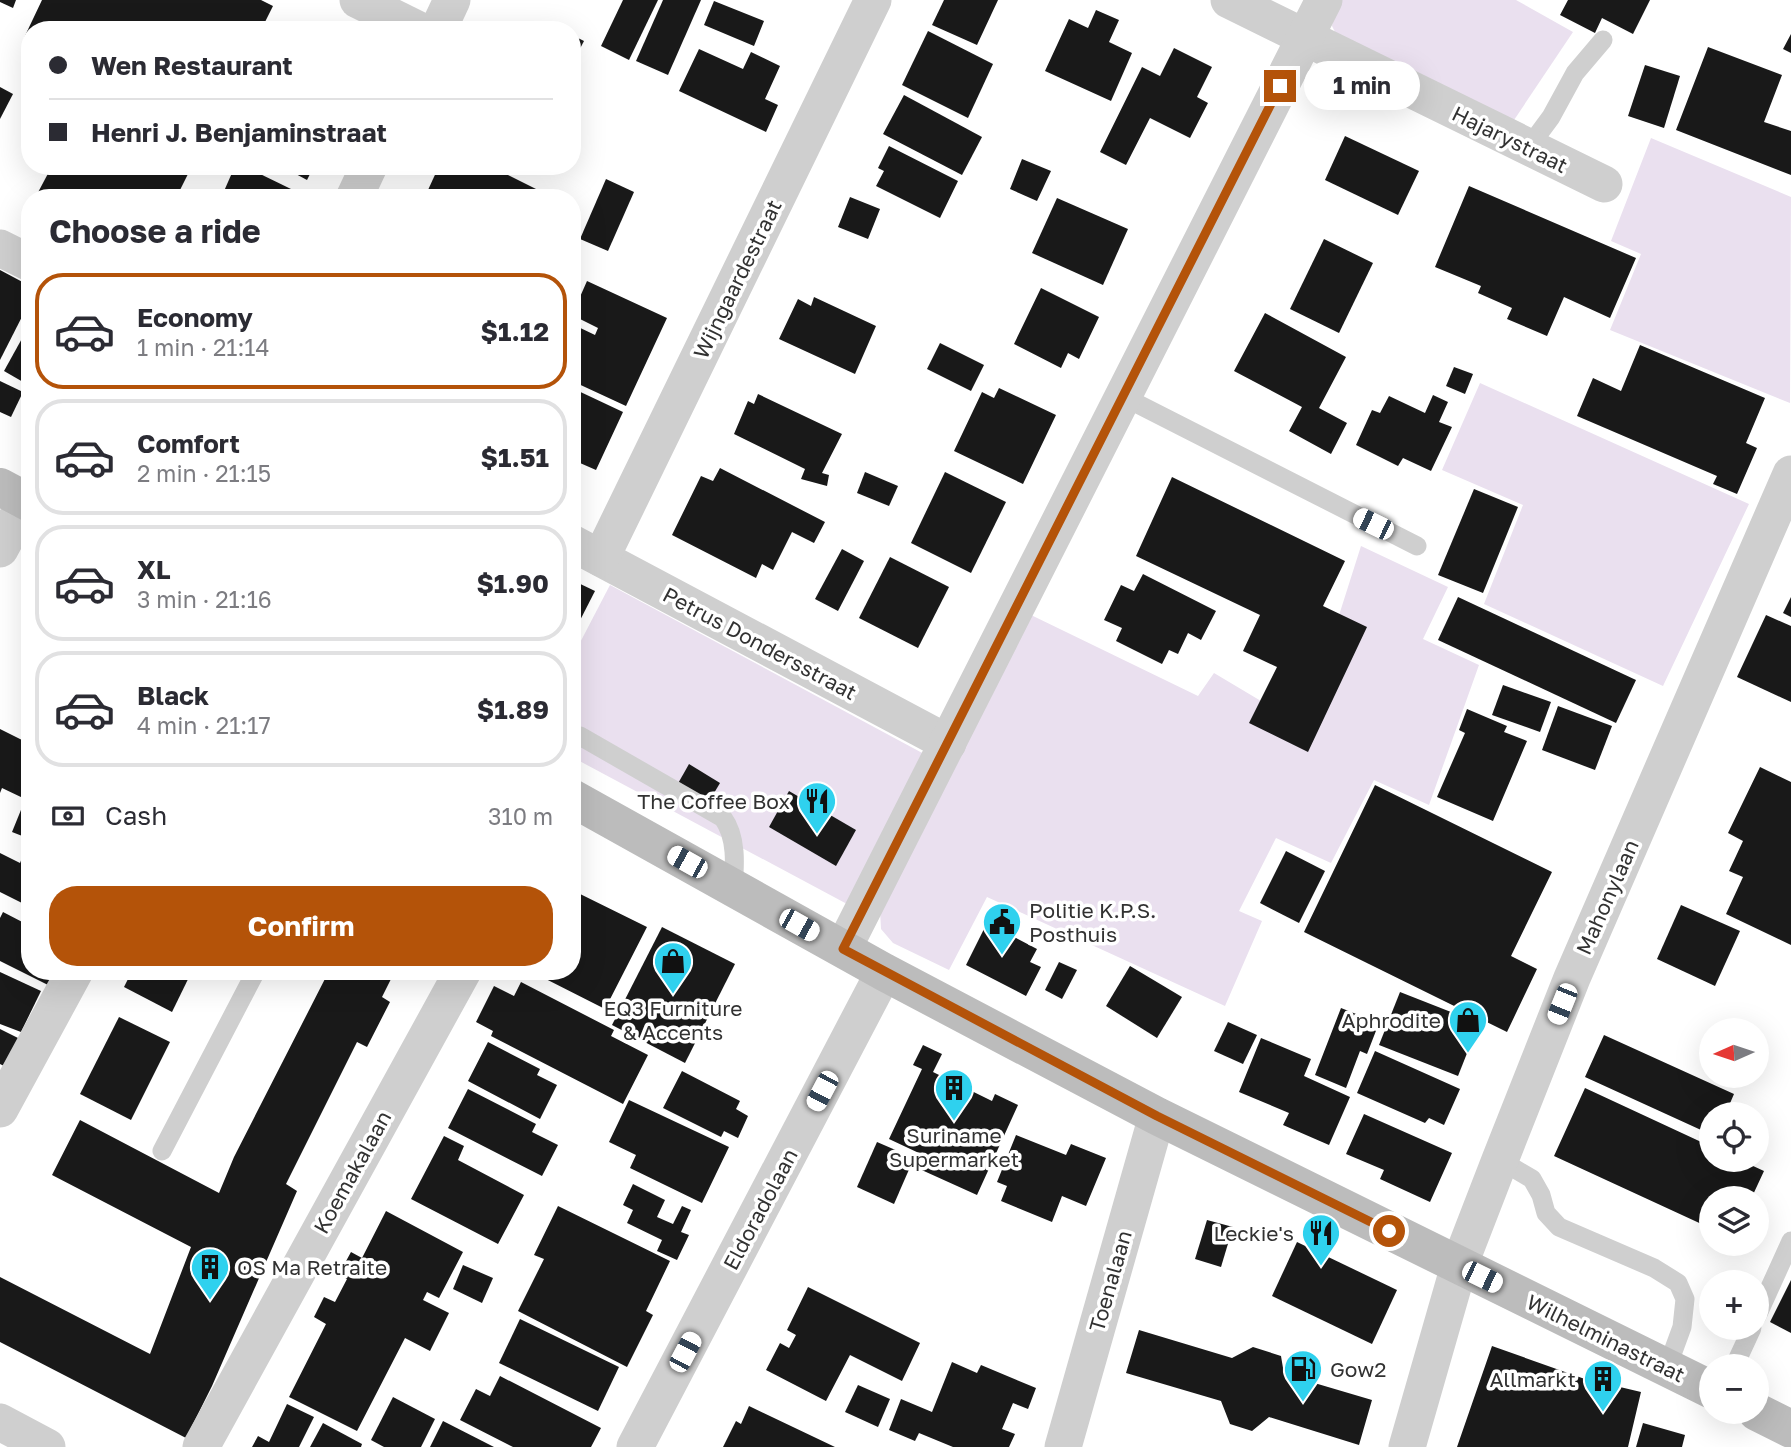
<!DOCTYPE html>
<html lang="en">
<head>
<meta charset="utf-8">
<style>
  :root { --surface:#fff; --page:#f2f2f3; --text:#2b2b33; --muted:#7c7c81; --line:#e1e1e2; --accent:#b45309 }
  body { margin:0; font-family:"Golos Text",sans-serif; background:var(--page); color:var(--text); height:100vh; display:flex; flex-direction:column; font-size:26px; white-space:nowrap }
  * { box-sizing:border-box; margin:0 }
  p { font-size:23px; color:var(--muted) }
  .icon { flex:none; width:38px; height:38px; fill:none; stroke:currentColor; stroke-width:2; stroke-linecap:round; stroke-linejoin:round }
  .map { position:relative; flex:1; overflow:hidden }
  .side { position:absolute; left:21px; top:189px; width:560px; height:791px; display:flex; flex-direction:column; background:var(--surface); border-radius:28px; box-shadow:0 7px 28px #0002 }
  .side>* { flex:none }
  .banner { position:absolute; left:21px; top:21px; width:560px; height:154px; border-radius:28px; box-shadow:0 7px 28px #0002; display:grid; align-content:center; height:154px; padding:0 28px; background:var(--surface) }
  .needle { width:46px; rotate:267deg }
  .fabs { position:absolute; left:1699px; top:1018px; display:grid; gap:14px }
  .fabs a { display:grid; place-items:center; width:70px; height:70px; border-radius:50%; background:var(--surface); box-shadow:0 7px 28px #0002; font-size:35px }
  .end { position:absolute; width:32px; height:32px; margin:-16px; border:9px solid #b45309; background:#fff; box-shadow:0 0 0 4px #fff }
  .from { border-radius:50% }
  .bubble { position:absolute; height:49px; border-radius:24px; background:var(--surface); box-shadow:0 7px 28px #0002; font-size:23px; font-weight:700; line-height:49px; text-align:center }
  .car { position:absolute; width:21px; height:42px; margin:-21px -10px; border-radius:9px; box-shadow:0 0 5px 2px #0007; background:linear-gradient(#fff 24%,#345 0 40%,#fff 0 76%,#345 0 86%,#fff 0) }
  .banner b { display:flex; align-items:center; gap:24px; height:66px; font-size:26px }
  .banner b+b { border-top:2px solid var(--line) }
  .banner i { width:18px; height:18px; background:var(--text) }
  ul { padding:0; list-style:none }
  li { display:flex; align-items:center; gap:21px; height:116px; margin:0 14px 10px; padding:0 14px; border:4px solid var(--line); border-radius:28px }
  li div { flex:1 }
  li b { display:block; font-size:26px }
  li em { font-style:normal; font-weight:700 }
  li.selected { border-color:var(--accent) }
  li>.icon { width:63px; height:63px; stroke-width:1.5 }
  h2 { padding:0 28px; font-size:32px; line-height:84px }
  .pay { display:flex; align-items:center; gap:18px; height:77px; padding:0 28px; font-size:26px }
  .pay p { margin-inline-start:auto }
  .button { display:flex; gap:14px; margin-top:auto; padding:14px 28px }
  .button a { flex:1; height:80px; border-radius:28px; background:var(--accent); color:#fff; font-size:28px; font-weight:700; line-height:80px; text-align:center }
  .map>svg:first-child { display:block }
  .green { fill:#eae0ef }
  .building { fill:#191919 }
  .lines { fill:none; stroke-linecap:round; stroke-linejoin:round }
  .lane { stroke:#cfcfcf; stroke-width:19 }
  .street { stroke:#cfcfcf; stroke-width:37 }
  .secondary { stroke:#bcbcbc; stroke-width:38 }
  .route { stroke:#b45309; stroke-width:9 }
  .labels { text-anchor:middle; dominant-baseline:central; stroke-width:7; stroke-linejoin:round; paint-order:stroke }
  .street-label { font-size:21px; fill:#323232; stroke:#fff }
  .poi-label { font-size:21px; fill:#323232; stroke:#fff; text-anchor:end }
</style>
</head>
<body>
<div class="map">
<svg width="1791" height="1447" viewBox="0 0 1791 1447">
  <rect width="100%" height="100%" fill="#fff"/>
  <!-- green -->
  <g class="green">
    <path d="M1336 0H1516L1573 32 1510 126 1339 40 1332 26Z"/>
    <path d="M1651 138 1791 197 1790 403 1610 330 1641 254 1611 241Z"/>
    <path d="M1480 383 1749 504 1663 686 1484 604 1523 505 1442 470Z"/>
    <path d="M1361 546 1448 587 1423 639 1479 665 1429 805 1374 780 1331 863 1276 838 1239 911 1262 921 1225 1006 987 897 949 970 893 943 881 929 880 910 1031 615 1198 696 1214 673 1266 704 1321 672Z"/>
    <path d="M610 585 926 755 847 904 572 757V658Z"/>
  </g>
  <!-- building -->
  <g class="building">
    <path d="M0 0H16L13 8 0 2Z"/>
    <path d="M42 0H261L273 6 261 30H30V43L23 40Z"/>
    <path d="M623 0H658L629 60 601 46Z"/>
    <path d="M663 0H701L668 75 636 61Z"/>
    <path d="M944 0H998L977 45 932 25Z"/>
    <path d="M1568 0H1650L1633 34 1602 18 1595 33 1560 15Z"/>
    <path d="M714 1 764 21 754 46 704 25Z"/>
    <path d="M1096 10 1119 20 1109 42 1132 53 1111 101 1045 71 1069 19 1088 28Z"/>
    <path d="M275 22 293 30H272Z"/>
    <path d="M928 31 993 64 968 118 902 85Z"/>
    <path d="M1791 34V53L1783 49Z"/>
    <path d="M572 35 584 41 572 64Z"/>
    <path d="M1708 47 1782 75 1764 122 1791 131V175L1676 130Z"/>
    <path d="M1174 48 1212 67 1197 97 1208 103 1190 138 1150 118 1126 165 1100 152 1142 67 1160 76Z"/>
    <path d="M699 49 743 69 751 52 780 66 765 99 778 105 766 132 679 91Z"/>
    <path d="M1645 65 1680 76 1664 128 1628 116Z"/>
    <path d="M0 87 13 94 0 119Z"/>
    <path d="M904 95 982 137 962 175 883 134Z"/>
    <path d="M1345 136 1419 171 1398 215 1325 180Z"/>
    <path d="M889 146 958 181 940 218 876 186 884 171 878 168Z"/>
    <path d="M1022 159 1051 171 1037 201 1010 189Z"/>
    <path d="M52 166H192L176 198H35Z"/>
    <path d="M235 166H244L291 189 287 198H221Z"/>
    <path d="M281 166H314L307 180Z"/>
    <path d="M439 166H490L536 189 532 198H444L428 190Z"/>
    <path d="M606 179 634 192 608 251 580 239Z"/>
    <path d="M1469 186 1636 258 1610 318 1564 297 1547 336 1507 319 1512 308 1478 293 1481 286 1435 267Z"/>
    <path d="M850 197 880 209 868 239 838 227Z"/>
    <path d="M1057 198 1128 229 1103 285 1032 253Z"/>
    <path d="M1324 239 1373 263 1339 333 1290 309Z"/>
    <path d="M0 270 30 286V301L0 360Z"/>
    <path d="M587 281 667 318 626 406 572 381V324L595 335 598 328 572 315Z"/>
    <path d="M1041 288 1099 317 1079 359 1068 353 1061 368 1014 344Z"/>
    <path d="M814 297 876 326 855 374 779 339 798 299 811 306Z"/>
    <path d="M1265 313 1346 357 1319 408 1347 423 1331 454 1289 431 1302 407 1234 371Z"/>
    <path d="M30 324V386L4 371Z"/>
    <path d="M940 343 984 365 971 391 927 369Z"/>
    <path d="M1640 345 1765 398 1746 443 1757 448 1737 494 1713 484 1717 476 1577 416 1593 378 1621 391Z"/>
    <path d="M1454 367 1473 374 1465 394 1446 386Z"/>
    <path d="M0 381 23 392 11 417 0 412Z"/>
    <path d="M572 388 623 412 596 470 580 463 572 466Z"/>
    <path d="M999 388 1056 415 1023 484 954 451 982 392 994 398Z"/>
    <path d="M758 394 842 434 822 473 829 475 827 486 801 479 805 469 734 434 748 401 754 404Z"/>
    <path d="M1433 395 1448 402 1439 422 1452 427 1431 471 1403 458 1398 466 1356 445 1372 410 1380 413 1389 396 1425 413Z"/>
    <path d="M720 468 825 522 814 543 792 532 773 570 762 564 756 578 672 535 701 476 713 481Z"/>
    <path d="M865 472 898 486 889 506 857 493Z"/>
    <path d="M945 472 1006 502 971 573 911 543Z"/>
    <path d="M1172 477 1345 561 1323 606 1367 627 1308 752 1249 723 1277 667 1243 651 1260 615 1136 556Z"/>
    <path d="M1474 489 1518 507 1483 593 1438 575Z"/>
    <path d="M842 549 864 561 838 611 815 599Z"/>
    <path d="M890 557 949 587 918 648 859 618Z"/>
    <path d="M1143 574 1216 611 1201 640 1188 633 1178 654 1169 650 1162 664 1116 641 1122 628 1104 620 1121 585 1134 591Z"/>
    <path d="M572 580 595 591 572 636Z"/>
    <path d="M1458 597 1636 680 1616 723 1438 640Z"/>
    <path d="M1791 597V617L1783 613Z"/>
    <path d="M1766 615 1791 626V702L1737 677Z"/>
    <path d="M1503 685 1551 702 1540 732 1492 715Z"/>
    <path d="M1558 706 1612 726 1595 770 1542 750Z"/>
    <path d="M1467 709 1507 726 1504 732 1527 741 1493 821 1437 797 1465 733 1459 730Z"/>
    <path d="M0 729 30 744V784L23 798 2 788 0 793Z"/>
    <path d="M689 764 720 783 707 805 676 787Z"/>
    <path d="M1760 767 1791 782V945L1726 914 1743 877 1729 871 1743 841 1728 833Z"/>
    <path d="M1375 785 1552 872 1511 956 1537 969 1507 1032 1304 932Z"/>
    <path d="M789 791 856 830 836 866 769 827Z"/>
    <path d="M23 805 30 808V839L12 832Z"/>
    <path d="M1286 851 1325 871 1299 923 1260 903Z"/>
    <path d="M0 853 20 863 22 858 30 862V907L0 892Z"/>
    <path d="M572 890 647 927 605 1009 530 971H572Z"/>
    <path d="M1681 905 1740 931 1715 986 1657 959Z"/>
    <path d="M3 912 30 926V971H65L56 989 0 961V918Z"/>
    <path d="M987 923 1037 949 1030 962 1041 967 1026 996 966 965Z"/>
    <path d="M662 927 735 964 685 1063 612 1025Z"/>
    <path d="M1059 962 1077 970 1062 999 1045 990Z"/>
    <path d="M1130 966 1182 997 1157 1038 1106 1006Z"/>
    <path d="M132 971H192L172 1012 124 987Z"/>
    <path d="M329 971H395L382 997 390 1002 367 1047 357 1042 286 1184 297 1191 212 1386 186 1438 0 1342V1277L150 1354 191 1247 52 1175 80 1120 219 1193 234 1157Z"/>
    <path d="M0 972 41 991 21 1032 0 1024Z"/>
    <path d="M521 982 614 1030 611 1036 648 1055 623 1104 491 1036 493 1031 476 1022 494 986 514 996Z"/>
    <path d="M1400 992 1479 1023 1458 1076 1379 1045Z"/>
    <path d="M1341 1008 1379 1023 1367 1054 1360 1051 1346 1088 1315 1075Z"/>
    <path d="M119 1017 170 1042 131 1120 80 1094Z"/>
    <path d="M1228 1022 1257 1035 1243 1064 1214 1051Z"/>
    <path d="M0 1029 20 1039 6 1067 0 1064Z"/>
    <path d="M1604 1035 1734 1094 1725 1115H1712V1135L1585 1077Z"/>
    <path d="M1261 1038 1311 1059 1304 1076 1350 1097 1329 1145 1283 1125 1289 1113 1239 1092Z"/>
    <path d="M488 1042 540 1069 537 1075 557 1085 540 1119 468 1081Z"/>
    <path d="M923 1045 942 1054 933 1072 992 1101 995 1094 1018 1105 977 1195 915 1167 921 1154 889 1139 922 1069 913 1065Z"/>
    <path d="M1375 1051 1460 1089 1444 1125 1429 1118 1425 1123 1357 1093Z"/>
    <path d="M682 1071 740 1101 736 1109 748 1116 738 1138 724 1131 721 1137 663 1108Z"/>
    <path d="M1585 1088 1712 1147V1160H1740L1764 1171 1751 1199H1712V1220L1708 1227 1554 1156Z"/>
    <path d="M468 1089 536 1124 532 1132 558 1145 542 1176 448 1128Z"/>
    <path d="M629 1100 729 1147 702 1203 630 1168 636 1155 609 1142Z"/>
    <path d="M1364 1114 1452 1153 1430 1202 1380 1179 1384 1170 1346 1154Z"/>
    <path d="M1016 1135 1066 1155 1071 1144 1106 1158 1086 1206 1062 1196 1052 1222 1001 1201 1007 1186 997 1182Z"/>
    <path d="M444 1136 464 1146 458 1160 524 1195 498 1244 411 1199Z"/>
    <path d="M877 1142 914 1158 894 1204 857 1187Z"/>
    <path d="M633 1184 665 1200 657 1217 673 1224 682 1206 691 1210 681 1232 689 1235 677 1260 657 1251 662 1240 627 1223 633 1210 623 1205Z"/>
    <path d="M558 1206 670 1261 646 1311 653 1315 627 1367 518 1311 544 1259 534 1255Z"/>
    <path d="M386 1211 463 1252 439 1298 427 1292 423 1300 449 1313 430 1351 405 1338 357 1431 289 1397 326 1324 314 1317 324 1297 335 1302 347 1279 339 1274 351 1252 362 1258Z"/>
    <path d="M1207 1220 1233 1227 1221 1267 1195 1259Z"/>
    <path d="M1297 1242 1397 1290 1372 1344 1272 1296Z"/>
    <path d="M463 1265 493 1278 482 1303 453 1289Z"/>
    <path d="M1791 1280V1333L1770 1322Z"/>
    <path d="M808 1287 920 1343 902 1381 850 1355 826 1401 766 1370 780 1343 789 1348 796 1335 787 1330Z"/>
    <path d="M520 1319 619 1367 598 1411 499 1363Z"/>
    <path d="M1139 1330 1232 1358 1253 1347 1281 1356 1284 1374 1372 1400 1359 1445 1269 1417 1252 1431 1230 1424 1221 1401 1126 1373Z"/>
    <path d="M1492 1346 1582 1378 1641 1392 1628 1447H1457Z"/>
    <path d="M952 1362 977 1373 981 1365 1036 1388 1028 1409 1013 1403 1002 1429 1015 1434 1009 1447H953L919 1433 915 1441 889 1430 901 1399 932 1412Z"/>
    <path d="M500 1376 601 1428 591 1447H513L460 1420 476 1389 490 1396Z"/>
    <path d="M858 1385 890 1399 878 1427 845 1412Z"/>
    <path d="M393 1397 435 1419 421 1447H384L371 1440Z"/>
    <path d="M287 1404 314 1417 299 1447H252L258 1436 269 1442Z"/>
    <path d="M749 1406 835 1447H723L736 1421 741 1424Z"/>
    <path d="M443 1421 494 1447H430Z"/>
    <path d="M323 1423 362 1444 361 1447H310Z"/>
    <path d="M1643 1423 1685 1435 1682 1447H1636Z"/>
  </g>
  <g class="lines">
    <!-- lane -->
    <g class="lane">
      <path d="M1528 148 1551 117 1575 73 1603 40"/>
      <path d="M1124 397 1417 546"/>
      <path d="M572 737 580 736 723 818C737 837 735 865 733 888"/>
      <path d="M162 1151 256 971"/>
      <path d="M1500 1160 1532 1179 1541 1195 1546 1213 1559 1227 1654 1268 1678 1283 1685 1299 1682 1327 1667 1368"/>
      <path d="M1757 1316 1791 1241"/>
      <path d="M1734 1367 1752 1328"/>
    </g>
    <!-- street -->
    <g class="street">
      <path d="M358 0 419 30"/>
      <path d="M1229 0 1604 184"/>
      <path d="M438 30 452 0"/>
      <path d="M354 198 369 166"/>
      <path d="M0 248 30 263"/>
      <path d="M572 543 948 743"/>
      <path d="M0 549 26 501"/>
      <path d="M601 558 873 0"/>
      <path d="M843 949 1324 0"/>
      <path d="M0 1109 75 971"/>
      <path d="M0 1422 47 1447"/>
      <path d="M201 1447 463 971"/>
      <path d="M635 1447 884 972"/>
      <path d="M1063 1447 1157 1116"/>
      <path d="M1407 1447 1459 1266 1500 1160 1572 978 1791 474"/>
    </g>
    <!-- secondary -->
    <g class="secondary">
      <path d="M0 487 30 503"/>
      <path d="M572 798 884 972 1157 1116 1712 1390"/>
      <path d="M1757 1412 1791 1429"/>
    </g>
  </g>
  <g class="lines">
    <!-- route -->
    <path class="route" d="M1280 86 843 949 1157 1116 1389 1231"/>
  </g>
  <!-- icons -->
  <defs>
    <g id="restaurant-pin" transform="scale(2.0125)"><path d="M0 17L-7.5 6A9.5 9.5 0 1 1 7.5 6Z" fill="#2fd1ee" stroke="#fff"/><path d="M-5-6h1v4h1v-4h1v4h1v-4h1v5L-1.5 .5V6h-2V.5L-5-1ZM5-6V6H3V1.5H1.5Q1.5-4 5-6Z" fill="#111"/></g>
    <g id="civic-pin" transform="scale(2.0125)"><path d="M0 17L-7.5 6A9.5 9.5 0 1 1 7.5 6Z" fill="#2fd1ee" stroke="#fff"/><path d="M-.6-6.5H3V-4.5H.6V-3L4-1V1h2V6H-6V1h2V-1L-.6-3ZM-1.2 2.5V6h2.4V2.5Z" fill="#111"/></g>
    <g id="shop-pin" transform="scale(2.0125)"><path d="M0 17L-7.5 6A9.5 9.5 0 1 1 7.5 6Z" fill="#2fd1ee" stroke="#fff"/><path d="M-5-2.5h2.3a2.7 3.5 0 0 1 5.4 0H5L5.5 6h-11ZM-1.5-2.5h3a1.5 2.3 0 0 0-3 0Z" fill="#111"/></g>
    <g id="building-pin" transform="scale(2.0125)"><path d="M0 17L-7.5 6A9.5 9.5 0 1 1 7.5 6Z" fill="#2fd1ee" stroke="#fff"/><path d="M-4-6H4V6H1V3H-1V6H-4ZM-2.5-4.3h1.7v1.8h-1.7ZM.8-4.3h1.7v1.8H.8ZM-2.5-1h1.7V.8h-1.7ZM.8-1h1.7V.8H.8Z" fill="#111"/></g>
    <g id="fuel-pin" transform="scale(2.0125)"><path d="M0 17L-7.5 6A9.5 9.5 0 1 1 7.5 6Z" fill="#2fd1ee" stroke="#fff"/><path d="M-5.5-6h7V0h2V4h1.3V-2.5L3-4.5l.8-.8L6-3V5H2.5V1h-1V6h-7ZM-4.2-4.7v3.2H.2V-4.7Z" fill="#111"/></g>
  </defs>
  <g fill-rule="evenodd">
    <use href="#restaurant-pin" x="817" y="801"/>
    <use href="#civic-pin" x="1002" y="922"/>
    <use href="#shop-pin" x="673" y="961"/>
    <use href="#shop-pin" x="1468" y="1020"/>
    <use href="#building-pin" x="954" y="1088"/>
    <use href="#restaurant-pin" x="1321" y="1233"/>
    <use href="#building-pin" x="210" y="1267"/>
    <use href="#fuel-pin" x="1303" y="1369"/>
    <use href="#building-pin" x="1603" y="1379"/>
  </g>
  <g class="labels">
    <!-- street labels -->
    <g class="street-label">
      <text transform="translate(1510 139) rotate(26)">Hajarystraat</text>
      <text transform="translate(737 279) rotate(-64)">Wijngaardestraat</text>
      <text transform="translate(760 643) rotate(28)">Petrus Dondersstraat</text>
      <text transform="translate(1607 897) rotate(-66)">Mahonylaan</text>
      <text transform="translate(352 1172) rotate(-61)">Koemakalaan</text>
      <text transform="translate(760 1209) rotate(-62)">Eldoradolaan</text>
      <text transform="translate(1110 1281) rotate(-74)">Toenalaan</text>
      <text transform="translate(1606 1338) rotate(26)">Wilhelminastraat</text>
    </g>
    <!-- poi labels -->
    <g class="poi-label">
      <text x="790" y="801">The Coffee Box</text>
      <text x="1029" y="910" text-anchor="start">Politie K.P.S.<tspan x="1029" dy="24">Posthuis</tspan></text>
      <text x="673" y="1008" text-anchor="middle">EQ3 Furniture<tspan x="673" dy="24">&amp; Accents</tspan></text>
      <text x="1441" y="1020">Aphrodite</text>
      <text x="954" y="1135" text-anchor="middle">Suriname<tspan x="954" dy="24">Supermarket</tspan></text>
      <text x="1294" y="1233">Leckie's</text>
      <text x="237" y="1267" text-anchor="start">OS Ma Retraite</text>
      <text x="1330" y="1369" text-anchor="start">Gow2</text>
      <text x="1576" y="1379">Allmarkt</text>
    </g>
  </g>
</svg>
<div class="fabs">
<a><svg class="needle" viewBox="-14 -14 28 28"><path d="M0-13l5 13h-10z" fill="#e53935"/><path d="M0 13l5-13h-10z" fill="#7c7c81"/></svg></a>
<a><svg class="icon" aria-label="locate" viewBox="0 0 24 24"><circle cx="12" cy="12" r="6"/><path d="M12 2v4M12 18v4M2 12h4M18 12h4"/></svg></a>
<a><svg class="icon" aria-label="layers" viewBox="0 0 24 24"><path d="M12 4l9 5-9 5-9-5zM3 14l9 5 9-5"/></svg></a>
<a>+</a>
<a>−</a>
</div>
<i class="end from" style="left:1389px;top:1231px"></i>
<i class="end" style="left:1280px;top:86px"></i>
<div class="bubble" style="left:1304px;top:61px;width:116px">1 min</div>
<i class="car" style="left:1373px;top:524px;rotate:296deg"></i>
<i class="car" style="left:687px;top:862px;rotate:299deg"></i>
<i class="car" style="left:799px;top:925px;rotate:119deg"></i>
<i class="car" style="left:1562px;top:1004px;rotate:202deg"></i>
<i class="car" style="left:822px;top:1091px;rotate:208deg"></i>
<i class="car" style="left:1482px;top:1277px;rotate:116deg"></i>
<i class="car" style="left:685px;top:1352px;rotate:28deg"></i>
<div class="banner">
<b><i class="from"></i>Wen Restaurant</b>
<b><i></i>Henri J. Benjaminstraat</b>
</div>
<section class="side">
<h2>Choose a ride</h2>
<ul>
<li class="selected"><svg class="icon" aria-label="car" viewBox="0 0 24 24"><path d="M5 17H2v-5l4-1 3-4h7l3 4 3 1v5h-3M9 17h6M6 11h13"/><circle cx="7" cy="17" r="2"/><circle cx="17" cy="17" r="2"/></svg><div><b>Economy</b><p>1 min · 21:14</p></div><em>$1.12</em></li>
<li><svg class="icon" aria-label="car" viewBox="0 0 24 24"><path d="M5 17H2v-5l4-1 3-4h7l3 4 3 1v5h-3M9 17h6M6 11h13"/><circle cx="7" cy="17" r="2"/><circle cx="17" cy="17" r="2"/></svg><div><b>Comfort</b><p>2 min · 21:15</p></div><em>$1.51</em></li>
<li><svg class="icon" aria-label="car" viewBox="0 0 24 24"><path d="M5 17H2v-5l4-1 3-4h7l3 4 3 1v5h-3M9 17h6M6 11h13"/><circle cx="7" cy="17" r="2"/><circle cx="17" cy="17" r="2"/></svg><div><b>XL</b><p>3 min · 21:16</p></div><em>$1.90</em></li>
<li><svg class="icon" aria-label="car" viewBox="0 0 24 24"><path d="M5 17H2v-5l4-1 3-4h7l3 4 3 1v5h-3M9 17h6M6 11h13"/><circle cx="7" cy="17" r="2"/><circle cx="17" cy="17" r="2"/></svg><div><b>Black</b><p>4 min · 21:17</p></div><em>$1.89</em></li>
</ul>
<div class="pay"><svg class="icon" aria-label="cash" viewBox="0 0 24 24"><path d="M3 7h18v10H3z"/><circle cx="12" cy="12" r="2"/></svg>Cash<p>310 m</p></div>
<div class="button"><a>Confirm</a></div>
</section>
</div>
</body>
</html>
